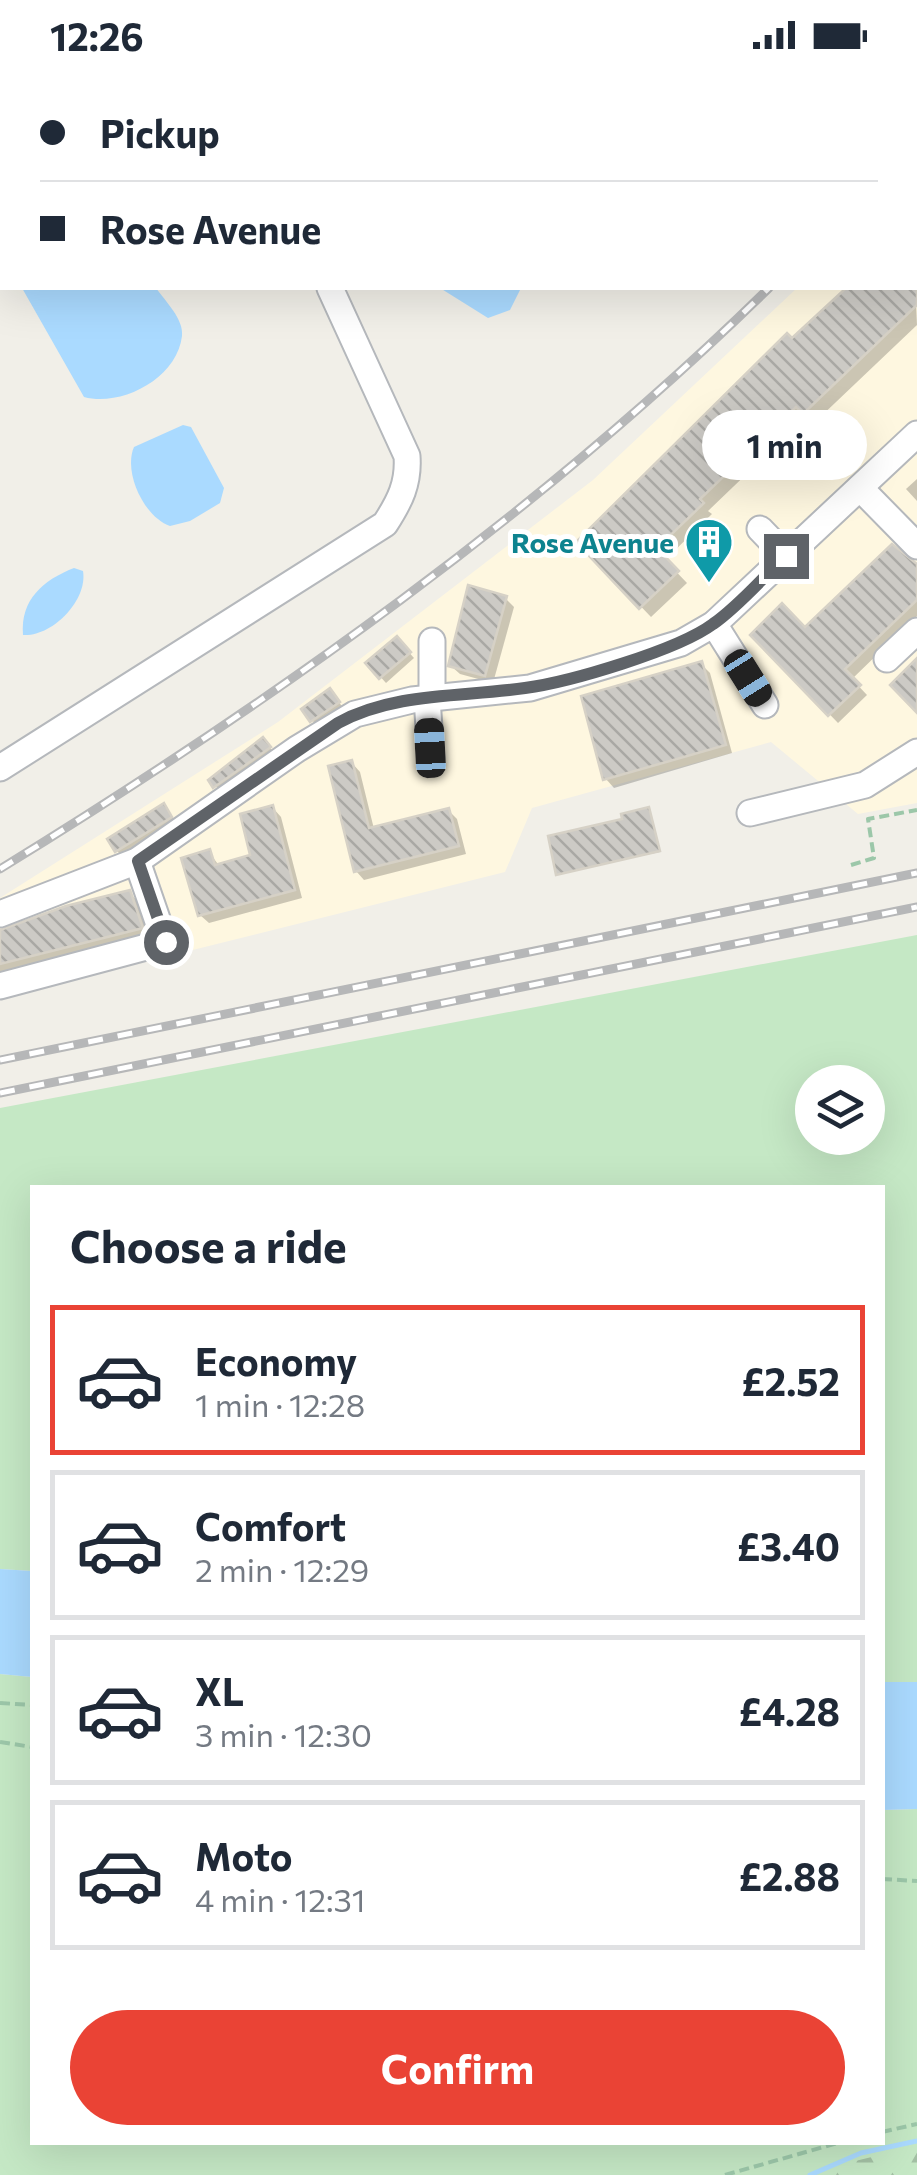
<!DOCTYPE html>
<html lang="en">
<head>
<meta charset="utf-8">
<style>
  :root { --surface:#fff; --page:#f2f2f3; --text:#1f2937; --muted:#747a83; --line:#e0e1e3; --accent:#ea4335 }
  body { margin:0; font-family:Commissioner,sans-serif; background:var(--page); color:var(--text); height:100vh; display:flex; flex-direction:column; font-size:38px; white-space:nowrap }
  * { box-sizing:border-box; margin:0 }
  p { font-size:32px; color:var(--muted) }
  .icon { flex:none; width:55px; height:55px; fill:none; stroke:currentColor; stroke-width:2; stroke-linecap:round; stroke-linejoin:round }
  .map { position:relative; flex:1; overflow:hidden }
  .side { position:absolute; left:30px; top:1115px; width:855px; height:960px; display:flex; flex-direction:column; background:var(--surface); border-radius:0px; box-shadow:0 10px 40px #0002 }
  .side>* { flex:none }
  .banner { position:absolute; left:0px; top:0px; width:918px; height:220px; box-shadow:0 10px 40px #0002; display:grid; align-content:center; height:220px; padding:0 40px; background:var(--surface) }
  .controls { position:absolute; left:795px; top:995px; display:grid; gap:20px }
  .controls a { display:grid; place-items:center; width:90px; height:90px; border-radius:50%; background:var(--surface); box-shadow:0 10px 40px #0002; font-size:50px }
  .end { position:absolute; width:45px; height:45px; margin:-22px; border:12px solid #5f6368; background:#fff; box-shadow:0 0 0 5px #fff }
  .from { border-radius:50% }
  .bubble { position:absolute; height:70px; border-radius:35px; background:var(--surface); box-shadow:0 10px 40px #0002; font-size:32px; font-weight:700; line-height:70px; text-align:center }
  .car { position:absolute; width:30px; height:60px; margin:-30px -15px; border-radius:12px; box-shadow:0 0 8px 2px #0007; background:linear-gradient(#222 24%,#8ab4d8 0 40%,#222 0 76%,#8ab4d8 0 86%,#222 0) }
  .banner b { display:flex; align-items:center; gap:35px; height:95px; font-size:38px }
  .banner b+b { border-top:2px solid var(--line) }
  .banner i { width:25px; height:25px; background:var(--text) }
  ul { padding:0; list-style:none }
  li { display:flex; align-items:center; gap:30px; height:150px; margin:0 20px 15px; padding:0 20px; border:5px solid var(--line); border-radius:0px }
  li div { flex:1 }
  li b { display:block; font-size:38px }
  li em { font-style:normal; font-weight:700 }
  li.on { border-color:var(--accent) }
  li>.icon { width:90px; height:90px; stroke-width:1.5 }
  h2 { padding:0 40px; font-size:45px; line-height:120px }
  .cta { display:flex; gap:20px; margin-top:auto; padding:20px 40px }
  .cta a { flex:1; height:115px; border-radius:60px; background:var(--accent); color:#fff; font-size:40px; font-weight:700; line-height:115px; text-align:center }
  .status { display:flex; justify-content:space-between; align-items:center; height:70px; padding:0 50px; background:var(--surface); direction:ltr }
  .status svg { height:28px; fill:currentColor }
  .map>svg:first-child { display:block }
  .commercial { fill:#fef7e0 }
  .green { fill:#c5e8c5; fill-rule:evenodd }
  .forest { fill:url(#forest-firs) }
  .water { fill:#aadaff }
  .shadow { fill:#0003 }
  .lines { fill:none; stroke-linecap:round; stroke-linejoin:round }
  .stream { stroke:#aadaff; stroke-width:5 }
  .building { fill:url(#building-back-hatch); stroke:#d6d1c6; stroke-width:2.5 }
  .minor-casing { stroke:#b5b8bc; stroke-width:29 }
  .path { stroke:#9cc7a9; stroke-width:4; stroke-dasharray:10 5; stroke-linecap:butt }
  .minor { stroke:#fff; stroke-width:25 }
  .rail-casing { stroke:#b6b7b8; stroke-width:9 }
  .rail { stroke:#fff; stroke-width:5; stroke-dasharray:15; stroke-linecap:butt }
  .route { stroke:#5f6368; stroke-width:12 }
  .labels { text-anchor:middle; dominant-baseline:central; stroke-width:10; stroke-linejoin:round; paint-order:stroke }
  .culture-label { font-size:28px; font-weight:bold; fill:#0d838f; stroke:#fff; text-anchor:end }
</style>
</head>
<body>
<div class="status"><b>12:26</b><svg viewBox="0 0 49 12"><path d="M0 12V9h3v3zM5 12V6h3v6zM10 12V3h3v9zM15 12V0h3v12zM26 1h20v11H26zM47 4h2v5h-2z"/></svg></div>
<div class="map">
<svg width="917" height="2105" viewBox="0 0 917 2105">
  <defs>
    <pattern id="forest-firs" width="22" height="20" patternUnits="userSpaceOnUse" patternTransform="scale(2.5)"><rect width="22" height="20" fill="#c5e8c5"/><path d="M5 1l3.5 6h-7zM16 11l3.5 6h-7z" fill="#a3c0a4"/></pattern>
    <pattern id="building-back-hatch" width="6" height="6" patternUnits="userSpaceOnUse" patternTransform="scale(2.5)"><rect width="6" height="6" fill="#cccac5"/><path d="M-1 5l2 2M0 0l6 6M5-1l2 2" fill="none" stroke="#a9a8a4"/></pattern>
  </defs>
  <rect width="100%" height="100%" fill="#f1efe8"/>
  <!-- commercial -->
  <path class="commercial" d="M917 105V733L858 744 771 672 532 738 505 802 0 928V828L278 652 593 410 797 218H915Z"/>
  <!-- green -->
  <g class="green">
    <path d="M917 865V1612H883L882 1118H32V1501L0 1499V1038ZM812 1012H868V1068H812Z"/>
    <path d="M0 1604 32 1607V2072H882L883 1740 917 1739V2105H0Z"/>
  </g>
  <!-- forest -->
  <path class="forest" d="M917 2076V2105H818L814 2101Z"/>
  <!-- water -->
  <g class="water">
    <path d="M22 218H156C165 231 184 249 182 266 177 309 121 337 84 327Z"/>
    <path d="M440 218H521L510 240 488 248Z"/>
    <path d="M183 355 191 357 224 418 220 433 190 451 170 456C144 447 123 402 134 377Z"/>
    <path d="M74 498 83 501C88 530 52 567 23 565 20 530 43 510 74 498Z"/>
    <path d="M0 1499 32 1501V1607L0 1604Z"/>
    <path d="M883 1612H917V1739L883 1740Z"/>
  </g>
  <!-- shadow -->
  <g class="shadow">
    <path d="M915 214 917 255 815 352 808 345 708 441 712 444 665 490 687 513 651 547 579 472 849 218Z"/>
    <path d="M917 409V431L906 419Z"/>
    <path d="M917 500V546L852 609 867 625 838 653 753 565 805 560Z"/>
    <path d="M505 528 514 537 493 613 460 604 451 596Z"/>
    <path d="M397 569 414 588 386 613 369 594Z"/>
    <path d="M701 594 710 603 732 683 614 718 606 709Z"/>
    <path d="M335 626 343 638 317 656 312 650Z"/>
    <path d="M268 675 274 683 220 721 211 711Z"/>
    <path d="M352 693 360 702 374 759 449 741 457 749 466 784 364 810 356 801Z"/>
    <path d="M273 738 281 747 302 828 209 853 200 845 209 782 220 797 253 786Z"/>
    <path d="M649 740 660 782 558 803 625 750Z"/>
    <path d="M169 742 176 752 122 786 117 781Z"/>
    <path d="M129 823 141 834 153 870 5 906 0 901V861Z"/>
  </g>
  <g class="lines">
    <!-- stream -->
    <path class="stream" d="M810 2105 861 2083 917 2071"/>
  </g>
  <!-- building -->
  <g class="building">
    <path d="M846 218H917V235L803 344 796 337 700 429 704 433 657 478 679 501 639 539 576 472 787 263 792 268Z"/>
    <path d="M892 474 917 494V530L845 599 861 615 828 646 750 565 782 533 805 557Z"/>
    <path d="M468 515 507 526 485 606 448 596Z"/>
    <path d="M397 566 411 582 379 609 365 593Z"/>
    <path d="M917 588V643L890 615Z"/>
    <path d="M702 591 726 675 603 710 581 626Z"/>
    <path d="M330 618 340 632 310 652 301 639Z"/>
    <path d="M263 667 271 677 213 718 208 710Z"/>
    <path d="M352 690 369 758 449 738 459 776 354 802 328 696Z"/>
    <path d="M164 733 172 747 115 782 107 769Z"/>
    <path d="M273 735 295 820 198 846 181 788 210 779 215 795 250 785 240 744Z"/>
    <path d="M649 737 660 781 556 805 548 766 622 749 621 744Z"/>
    <path d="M130 820 143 858 0 894V860L66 836Z"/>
  </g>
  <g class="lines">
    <!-- minor casing -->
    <g class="minor-casing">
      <g id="minor">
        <path d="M220 0 221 2"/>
        <path d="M860 418 917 476"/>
        <path d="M760 459 786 486"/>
        <path d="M714 554 765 635"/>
        <path d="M432 571V627"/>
        <path d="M887 589 917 561"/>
        <path d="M427 628 431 688"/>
        <path d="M0 698 385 454C400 431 409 413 407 386L330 218"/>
        <path d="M750 743 865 715 917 682"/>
        <path d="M0 844 137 791 297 679 355 644 412 630 530 618 681 573 714 554 917 364"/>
        <path d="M0 916 165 872 137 791"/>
      </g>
    </g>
    <!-- path -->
    <g class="path">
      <path d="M851 795 874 788 868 749 917 740"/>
      <path d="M0 1633 32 1635"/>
      <path d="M0 1672 32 1677"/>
      <path d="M882 1809 917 1811"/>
      <path d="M882 2062 917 2054"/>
      <path d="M725 2105 841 2072"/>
    </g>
    <!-- minor -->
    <use href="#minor" class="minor"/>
    <!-- rail casing -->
    <g class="rail-casing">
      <g id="rail">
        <path d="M915 71 917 69"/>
        <path d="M0 799C275 630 538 444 769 218"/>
        <path d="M0 990 917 803"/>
        <path d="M0 1023 917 837"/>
      </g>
    </g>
    <!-- rail -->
    <use href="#rail" class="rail"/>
  </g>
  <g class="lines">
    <!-- route -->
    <path class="route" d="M166 872 138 791 338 653C394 622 464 627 525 618 570 612 678 580 713 554 740 535 762 508 786 486"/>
  </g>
  <!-- icons -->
  <defs>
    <g id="building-pin" transform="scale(2.5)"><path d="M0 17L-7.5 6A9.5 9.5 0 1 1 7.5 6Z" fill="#0f9aa8" stroke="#fff"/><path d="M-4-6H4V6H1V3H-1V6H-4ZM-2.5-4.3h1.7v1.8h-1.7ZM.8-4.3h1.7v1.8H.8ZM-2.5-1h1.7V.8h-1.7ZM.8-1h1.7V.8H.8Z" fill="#fff"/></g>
  </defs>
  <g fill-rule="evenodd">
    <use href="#building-pin" x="709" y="472"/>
  </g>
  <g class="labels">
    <!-- culture labels -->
    <g class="culture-label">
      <text x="674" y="472">Rose Avenue</text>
    </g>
  </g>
</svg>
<div class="controls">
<a><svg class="icon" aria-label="layers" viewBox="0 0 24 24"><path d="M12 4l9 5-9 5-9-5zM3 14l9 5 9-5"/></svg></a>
</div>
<i class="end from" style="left:166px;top:872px"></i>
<i class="end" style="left:786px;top:486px"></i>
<div class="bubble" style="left:702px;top:340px;width:165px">1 min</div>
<i class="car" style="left:748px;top:608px;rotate:148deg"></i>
<i class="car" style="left:430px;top:678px;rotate:357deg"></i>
<div class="banner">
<b><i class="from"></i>Pickup</b>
<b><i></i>Rose Avenue</b>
</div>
<section class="side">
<h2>Choose a ride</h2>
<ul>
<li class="on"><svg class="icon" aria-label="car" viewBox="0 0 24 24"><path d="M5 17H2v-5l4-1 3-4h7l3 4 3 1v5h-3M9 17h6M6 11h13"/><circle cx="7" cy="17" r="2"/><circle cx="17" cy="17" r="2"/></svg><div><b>Economy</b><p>1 min · 12:28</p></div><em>£2.52</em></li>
<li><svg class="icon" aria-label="car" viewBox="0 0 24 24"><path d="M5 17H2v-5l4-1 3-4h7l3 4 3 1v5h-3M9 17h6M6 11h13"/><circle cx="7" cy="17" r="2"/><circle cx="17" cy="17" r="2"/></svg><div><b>Comfort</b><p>2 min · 12:29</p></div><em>£3.40</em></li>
<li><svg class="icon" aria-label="car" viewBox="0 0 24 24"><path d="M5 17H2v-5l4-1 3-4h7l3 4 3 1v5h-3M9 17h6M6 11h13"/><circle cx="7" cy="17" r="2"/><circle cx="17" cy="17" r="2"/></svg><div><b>XL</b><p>3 min · 12:30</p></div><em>£4.28</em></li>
<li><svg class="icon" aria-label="car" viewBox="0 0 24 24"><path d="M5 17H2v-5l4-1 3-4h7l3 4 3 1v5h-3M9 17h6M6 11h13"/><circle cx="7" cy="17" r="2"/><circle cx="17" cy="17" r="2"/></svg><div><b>Moto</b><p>4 min · 12:31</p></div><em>£2.88</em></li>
</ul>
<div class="cta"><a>Confirm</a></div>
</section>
</div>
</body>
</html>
